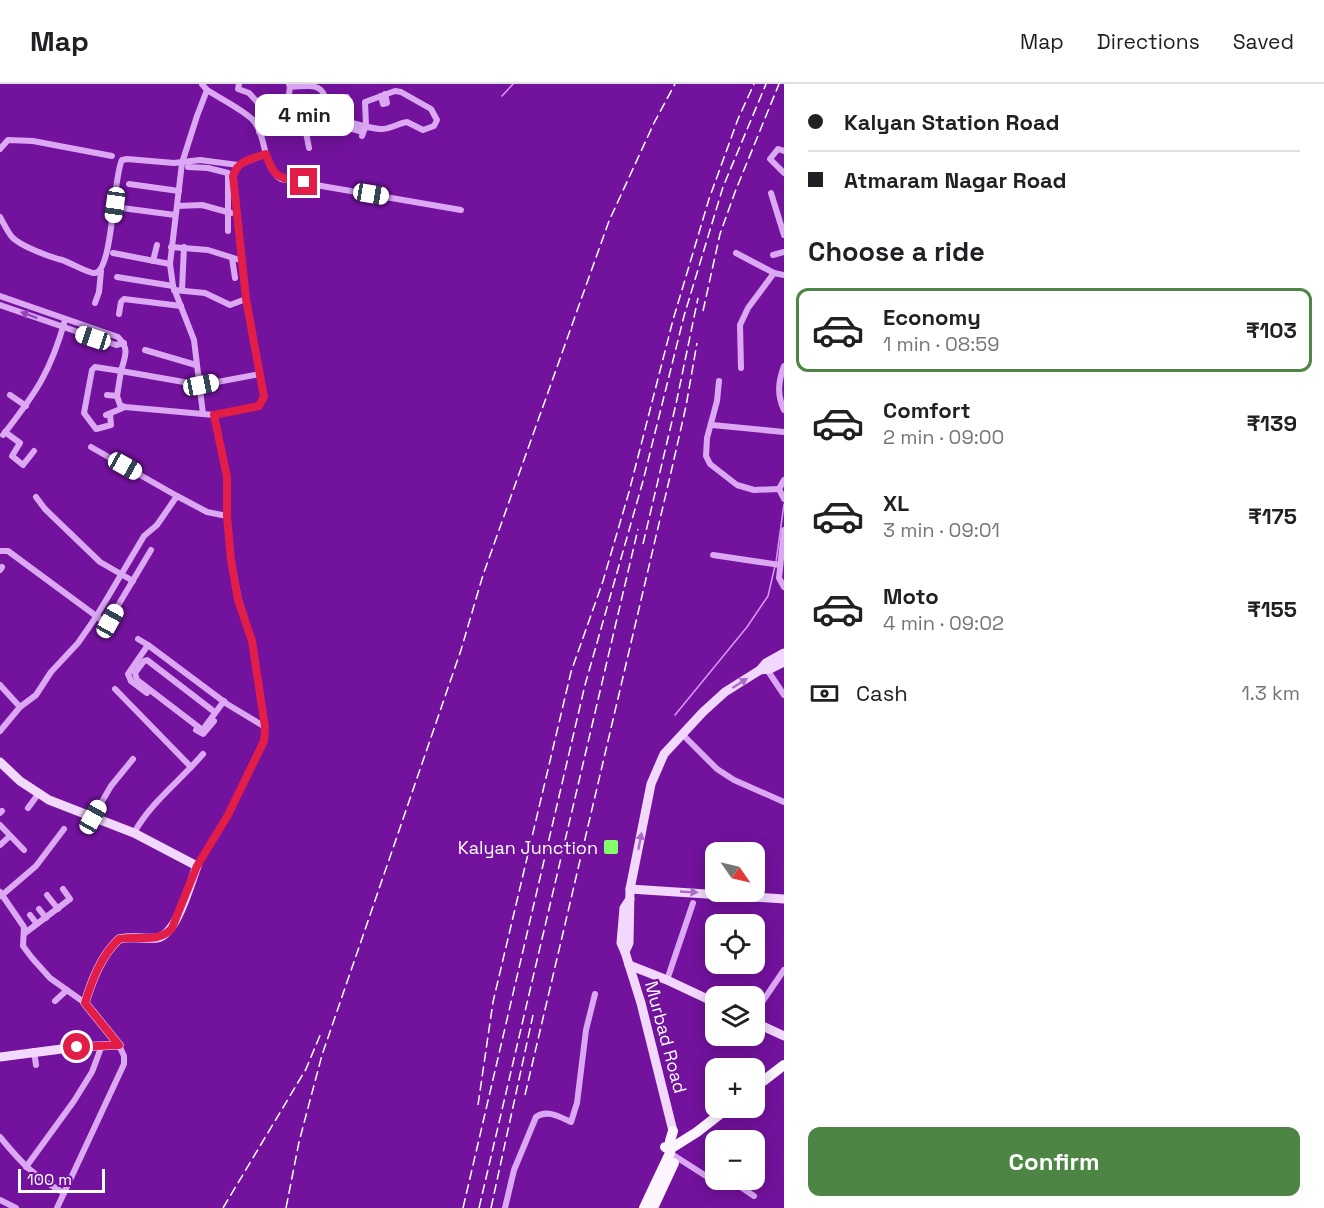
<!DOCTYPE html>
<html lang="en">
<head>
<meta charset="utf-8">
<style>
  :root { --surface:#fff; --page:#f6f6f6; --text:#202124; --muted:#757577; --line:#e0e0e0; --accent:#4d8544 }
  body { margin:0; font-family:"Space Grotesk",sans-serif; background:var(--page); color:var(--text); height:100vh; display:flex; flex-direction:column; font-size:22px; white-space:nowrap }
  * { box-sizing:border-box; margin:0 }
  p { font-size:20px; color:var(--muted) }
  .icon { flex:none; width:33px; height:33px; fill:none; stroke:currentColor; stroke-width:2; stroke-linecap:round; stroke-linejoin:round }
  .map { position:relative; flex:1; overflow:hidden }
  .side { display:flex; flex-direction:column; background:var(--surface); width:540px }
  .side>* { flex:none }
  .hud { display:grid; align-content:center; height:132px; padding:0 24px; background:var(--surface) }
  .needle { width:39px; rotate:124deg }
  .buttons { position:absolute; left:705px; top:758px; display:grid; gap:12px }
  .buttons a { display:grid; place-items:center; width:60px; height:60px; border-radius:12px; background:var(--surface); box-shadow:0 3px 15px #0003; font-size:30px }
  .scale { position:absolute; left:18px; bottom:15px; width:87px; box-sizing:border-box; padding-left:6px; border:3px solid #fff; border-top:0; font-size:16px; line-height:21px; white-space:nowrap; color:#fff; -webkit-text-stroke:4px #72129d; paint-order:stroke }
  .end { position:absolute; width:27px; height:27px; margin:-14px; border:8px solid #e11d48; background:#fff; box-shadow:0 0 0 3px #fff }
  .from { border-radius:50% }
  .bubble { position:absolute; height:42px; border-radius:12px; background:var(--surface); box-shadow:0 3px 15px #0003; font-size:20px; font-weight:800; line-height:42px; text-align:center }
  .car { position:absolute; width:18px; height:36px; margin:-18px -9px; border-radius:8px; box-shadow:0 0 4px 2px #0007; background:linear-gradient(#fff 24%,#345 0 40%,#fff 0 76%,#345 0 86%,#fff 0) }
  .hud b { display:flex; align-items:center; gap:21px; height:57px; font-size:22px }
  .hud b+b { border-top:2px solid var(--line) }
  .hud i { width:15px; height:15px; background:var(--text) }
  ul { padding:0; list-style:none }
  li { display:flex; align-items:center; gap:18px; height:84px; margin:0 12px 9px; padding:0 12px; border:3px solid transparent; border-radius:12px }
  li div { flex:1 }
  li b { display:block; font-size:22px }
  li em { font-style:normal; font-weight:800 }
  li.selected { border-color:var(--accent) }
  li>.icon { width:54px; height:54px; stroke-width:1.5 }
  h2 { padding:0 24px; font-size:27px; line-height:72px }
  .pay { display:flex; align-items:center; gap:15px; height:66px; padding:0 24px; font-size:22px }
  .pay p { margin-inline-start:auto }
  .primary-button { display:flex; gap:12px; margin-top:auto; padding:12px 24px }
  .primary-button a { flex:1; height:69px; border-radius:12px; background:var(--accent); color:#fff; font-size:24px; font-weight:800; line-height:69px; text-align:center }
  header { display:flex; align-items:center; gap:36px; box-sizing:border-box; height:84px; padding:0 30px; background:var(--surface); border-bottom:2px solid var(--line) }
  header strong { font-size:28px }
  nav { display:flex; gap:33px; margin-inline-start:auto; font-size:21px }
  main { display:flex; flex:1; min-height:0 }
  .map>svg:first-child { display:block }
  .lines { fill:none; stroke-linecap:round; stroke-linejoin:round }
  .stream { stroke:#d89af7; stroke-width:1.5 }
  .street { stroke:#dca8f4; stroke-width:6 }
  .secondary { stroke:#f2d8fd; stroke-width:9 }
  .primary { stroke:#fdf5ff; stroke-width:10 }
  .rail { stroke:#fff; stroke-width:1.5; stroke-dasharray:10 4.5; stroke-linecap:butt }
  .oneway { fill:#9746bb }
  .oneway2 { fill:#ac6bc8 }
  .route { stroke:#e11d48; stroke-width:8 }
  .poi-dot { fill:#83ff6b; stroke:#72129d; stroke-width:2 }
  .labels { text-anchor:middle; dominant-baseline:central; stroke-width:4.5; stroke-linejoin:round; paint-order:stroke }
  .poi-label { font-size:18px; fill:#fff; stroke:#72129d; text-anchor:end }
  .street-label { font-size:18px; fill:#fff; stroke:#72129d }
</style>
</head>
<body>
<header>
<strong>Map</strong>
<nav><a>Map</a><a>Directions</a><a>Saved</a></nav>
</header>
<main>
<div class="map">
<svg width="784" height="1124" viewBox="0 0 784 1124">
  <rect width="100%" height="100%" fill="#72129d"/>
  <g class="lines">
    <!-- stream -->
    <g class="stream">
      <path d="M502 12 513 0"/>
      <path d="M776 478 784 420"/>
      <path d="M675 631 747 543 768 512 775 482"/>
    </g>
    <!-- street -->
    <g class="street">
      <path d="M202 0 207 6C221 15 240 24 252 35 268 52 261 82 281 95L461 126"/>
      <path d="M239 0 238 5 249 9 260 21 287 26"/>
      <path d="M290 3C322 0 326 2 328 35"/>
      <path d="M381 12 383 20 387 19 385 10"/>
      <path d="M327 17 347 13"/>
      <path d="M338 36 339 46 349 44 363 48"/>
      <path d="M304 38 309 64"/>
      <path d="M288 40 286 30 290 3 289 0"/>
      <path d="M259 48C281 42 311 32 334 35 349 37 365 44 380 45 389 46 399 39 407 38L423 46 434 42 437 36 431 25 401 8 395 7 365 18 366 41 362 52"/>
      <path d="M0 65 8 56 33 57 112 72"/>
      <path d="M784 67 778 65 770 75 784 89"/>
      <path d="M188 83 208 84 228 89V147"/>
      <path d="M129 100 179 107"/>
      <path d="M771 109 784 151"/>
      <path d="M177 122 202 121 231 129"/>
      <path d="M122 124 175 131"/>
      <path d="M0 133C4 140 7 147 12 153 20 162 50 173 62 176 69 178 90 190 95 189 113 187 113 92 122 76L127 75 174 79 200 76 238 81"/>
      <path d="M171 163 208 166 243 177"/>
      <path d="M113 169 170 180"/>
      <path d="M736 169 774 189 784 191"/>
      <path d="M773 171 784 168"/>
      <path d="M232 174 235 194"/>
      <path d="M153 177 157 161"/>
      <path d="M117 193 173 202"/>
      <path d="M174 206 205 209 230 221 246 215"/>
      <path d="M182 206 184 163"/>
      <path d="M0 212 118 253C130 265 125 272 121 287L201 301 260 290"/>
      <path d="M95 219 99 208 101 187"/>
      <path d="M0 221 116 261 124 259"/>
      <path d="M119 230 121 218 124 215 181 222"/>
      <path d="M145 266 196 281"/>
      <path d="M784 282C778 298 777 311 784 326"/>
      <path d="M741 284 740 241 748 224 774 189"/>
      <path d="M719 297 717 317 707 354 706 372 710 380 737 401 754 406 779 405"/>
      <path d="M10 311 26 322"/>
      <path d="M107 311 117 312"/>
      <path d="M110 330 111 341 96 345 84 329 92 286 95 283 121 287 117 312 120 321 125 323 214 331 259 322 264 313 246 215 233 92 238 81 266 70"/>
      <path d="M203 330 194 256 173 202 170 180 182 79 197 32 207 6"/>
      <path d="M106 331 125 323"/>
      <path d="M712 341 784 348"/>
      <path d="M5 348 20 359 12 372 23 381 34 367"/>
      <path d="M3 351C36 309 51 287 65 236"/>
      <path d="M91 363 177 412"/>
      <path d="M779 405 784 415"/>
      <path d="M779 405 784 396"/>
      <path d="M36 413 45 425 100 478 133 497"/>
      <path d="M784 446 779 494 784 503"/>
      <path d="M0 467H8L107 540 151 466"/>
      <path d="M713 471 780 481"/>
      <path d="M0 486 2 483"/>
      <path d="M138 555 148 561 227 620 265 643"/>
      <path d="M766 584 784 611"/>
      <path d="M0 601 20 623"/>
      <path d="M115 605 191 683"/>
      <path d="M147 609 131 597 128 590 148 561"/>
      <path d="M212 626 147 576 144 577 135 589 137 596 201 645 204 644 224 617"/>
      <path d="M196 646 203 650 214 637"/>
      <path d="M0 647 20 623 36 611 51 588 78 559 96 533 144 452 157 441 177 412 207 428 227 432"/>
      <path d="M682 650 717 685 734 696 784 718"/>
      <path d="M28 724 39 709"/>
      <path d="M0 729 2 727"/>
      <path d="M93 733 111 702 133 675"/>
      <path d="M0 741 24 766"/>
      <path d="M134 749C151 718 180 697 203 670"/>
      <path d="M0 761 10 752"/>
      <path d="M197 782 228 731 264 657 265 643 252 557 239 516 231 476 227 432V393L214 331"/>
      <path d="M0 808 24 843 23 862 32 874 50 894 85 919"/>
      <path d="M47 811 58 825"/>
      <path d="M1 812 36 782 64 745"/>
      <path d="M39 825 46 834"/>
      <path d="M30 831 37 840"/>
      <path d="M25 849 70 815 63 805"/>
      <path d="M667 896 693 819"/>
      <path d="M55 917 67 906"/>
      <path d="M754 930 784 886"/>
      <path d="M34 967 36 981"/>
      <path d="M0 1053C22 1080 34 1092 64 1109"/>
      <path d="M670 1069 706 1092 716 1093"/>
      <path d="M26 1083 74 1017 92 988 102 961"/>
      <path d="M729 1095 754 1112"/>
      <path d="M0 1116 16 1124"/>
      <path d="M57 1124 124 980V972L119 961"/>
      <path d="M505 1124 514 1086 536 1033C547 1025 560 1033 571 1038L577 1019 586 946 595 910"/>
    </g>
    <!-- secondary -->
    <g class="secondary">
      <path d="M760 586 770 585 784 578"/>
      <path d="M0 678 20 697 49 716 134 749 197 782C190 800 177 851 157 854 144 855 132 852 119 855 101 872 92 896 85 919L119 961"/>
      <path d="M630 805 784 815"/>
      <path d="M630 815 624 824 621 859 625 868 641 919 673 1047"/>
      <path d="M625 868 629 859 630 805 651 700 664 670 703 628 725 608 760 586 766 579 784 569"/>
      <path d="M629 881 667 896 716 919"/>
      <path d="M754 938 784 952"/>
      <path d="M0 973 77 963 119 961"/>
    </g>
    <!-- primary -->
    <g class="primary">
      <path d="M754 1004 784 981"/>
      <path d="M665 1063 670 1065 697 1048 729 1023"/>
      <path d="M644 1124 670 1069V1057L673 1047"/>
      <path d="M653 1124 674 1079"/>
    </g>
    <!-- rail -->
    <g class="rail">
      <path d="M703 227 720 150 735 108 779 0"/>
      <path d="M643 460 676 320 698 214"/>
      <path d="M525 1011 672 384 686 322 697 259"/>
      <path d="M478 1021 493 918 571 588 603 497 629 408 673 236 709 115 738 35 754 0"/>
      <path d="M223 1124 306 985 321 949"/>
      <path d="M286 1124 299 1058 322 971 461 566 483 491 609 137 654 39 675 0"/>
      <path d="M463 1124 585 601 643 397 684 232 723 103 766 0"/>
      <path d="M479 1124 638 445"/>
      <path d="M491 1124 533 931"/>
    </g>
  </g>
  <!-- one-way arrows -->
  <defs><path id="oneway-solid" d="M-6-.8H1V-3.2L6.5 0L1 3.2V.8H-6Z" transform="scale(1.5)"/></defs>
  <use class="oneway" href="#oneway-solid" transform="translate(29 231) rotate(-160)"/>
  <g class="oneway2">
    <use href="#oneway-solid" transform="translate(740 599) rotate(-33)"/>
    <use href="#oneway-solid" transform="translate(640 757) rotate(-79)"/>
    <use href="#oneway-solid" transform="translate(689 808) rotate(3)"/>
  </g>
  <g class="lines">
    <!-- route -->
    <path class="route" d="M77 963 119 961 85 919C92 896 101 872 119 855 138 851 159 860 172 844L197 782 228 731 264 657 265 643 252 557 238 516 231 476 227 432V393L214 331 259 322 264 313 246 215 233 92C238 76 252 75 266 70 274 95 280 94 304 98"/>
  </g>
  <!-- markers -->
  <rect class="poi-dot" x="603" y="755" width="16" height="16" rx="3"/>
  <g class="labels">
    <!-- poi labels -->
    <g class="poi-label">
      <text x="598" y="763">Kalyan Junction</text>
    </g>
    <!-- street labels -->
    <g class="street-label">
      <text transform="translate(666 953) rotate(75)">Murbad Road</text>
    </g>
  </g>
</svg>
<div class="buttons">
<a><svg class="needle" viewBox="-14 -14 28 28"><path d="M0-13l5 13h-10z" fill="#e53935"/><path d="M0 13l5-13h-10z" fill="#757577"/></svg></a>
<a><svg class="icon" aria-label="locate" viewBox="0 0 24 24"><circle cx="12" cy="12" r="6"/><path d="M12 2v4M12 18v4M2 12h4M18 12h4"/></svg></a>
<a><svg class="icon" aria-label="layers" viewBox="0 0 24 24"><path d="M12 4l9 5-9 5-9-5zM3 14l9 5 9-5"/></svg></a>
<a>+</a>
<a>−</a>
</div>
<div class="scale">100 m</div>
<i class="end from" style="left:77px;top:963px"></i>
<i class="end" style="left:304px;top:98px"></i>
<div class="bubble" style="left:255px;top:10px;width:99px">4 min</div>
<i class="car" style="left:371px;top:110px;rotate:100deg"></i>
<i class="car" style="left:115px;top:121px;rotate:188deg"></i>
<i class="car" style="left:93px;top:254px;rotate:288deg"></i>
<i class="car" style="left:201px;top:301px;rotate:79deg"></i>
<i class="car" style="left:125px;top:382px;rotate:119deg"></i>
<i class="car" style="left:110px;top:537px;rotate:29deg"></i>
<i class="car" style="left:93px;top:733px;rotate:29deg"></i>
</div>
<section class="side">
<div class="hud">
<b><i class="from"></i>Kalyan Station Road</b>
<b><i></i>Atmaram Nagar Road</b>
</div>
<h2>Choose a ride</h2>
<ul>
<li class="selected"><svg class="icon" aria-label="car" viewBox="0 0 24 24"><path d="M5 17H2v-5l4-1 3-4h7l3 4 3 1v5h-3M9 17h6M6 11h13"/><circle cx="7" cy="17" r="2"/><circle cx="17" cy="17" r="2"/></svg><div><b>Economy</b><p>1 min · 08:59</p></div><em>₹103</em></li>
<li><svg class="icon" aria-label="car" viewBox="0 0 24 24"><path d="M5 17H2v-5l4-1 3-4h7l3 4 3 1v5h-3M9 17h6M6 11h13"/><circle cx="7" cy="17" r="2"/><circle cx="17" cy="17" r="2"/></svg><div><b>Comfort</b><p>2 min · 09:00</p></div><em>₹139</em></li>
<li><svg class="icon" aria-label="car" viewBox="0 0 24 24"><path d="M5 17H2v-5l4-1 3-4h7l3 4 3 1v5h-3M9 17h6M6 11h13"/><circle cx="7" cy="17" r="2"/><circle cx="17" cy="17" r="2"/></svg><div><b>XL</b><p>3 min · 09:01</p></div><em>₹175</em></li>
<li><svg class="icon" aria-label="car" viewBox="0 0 24 24"><path d="M5 17H2v-5l4-1 3-4h7l3 4 3 1v5h-3M9 17h6M6 11h13"/><circle cx="7" cy="17" r="2"/><circle cx="17" cy="17" r="2"/></svg><div><b>Moto</b><p>4 min · 09:02</p></div><em>₹155</em></li>
</ul>
<div class="pay"><svg class="icon" aria-label="cash" viewBox="0 0 24 24"><path d="M3 7h18v10H3z"/><circle cx="12" cy="12" r="2"/></svg>Cash<p>1.3 km</p></div>
<div class="primary-button"><a>Confirm</a></div>
</section>
</main>
</body>
</html>
